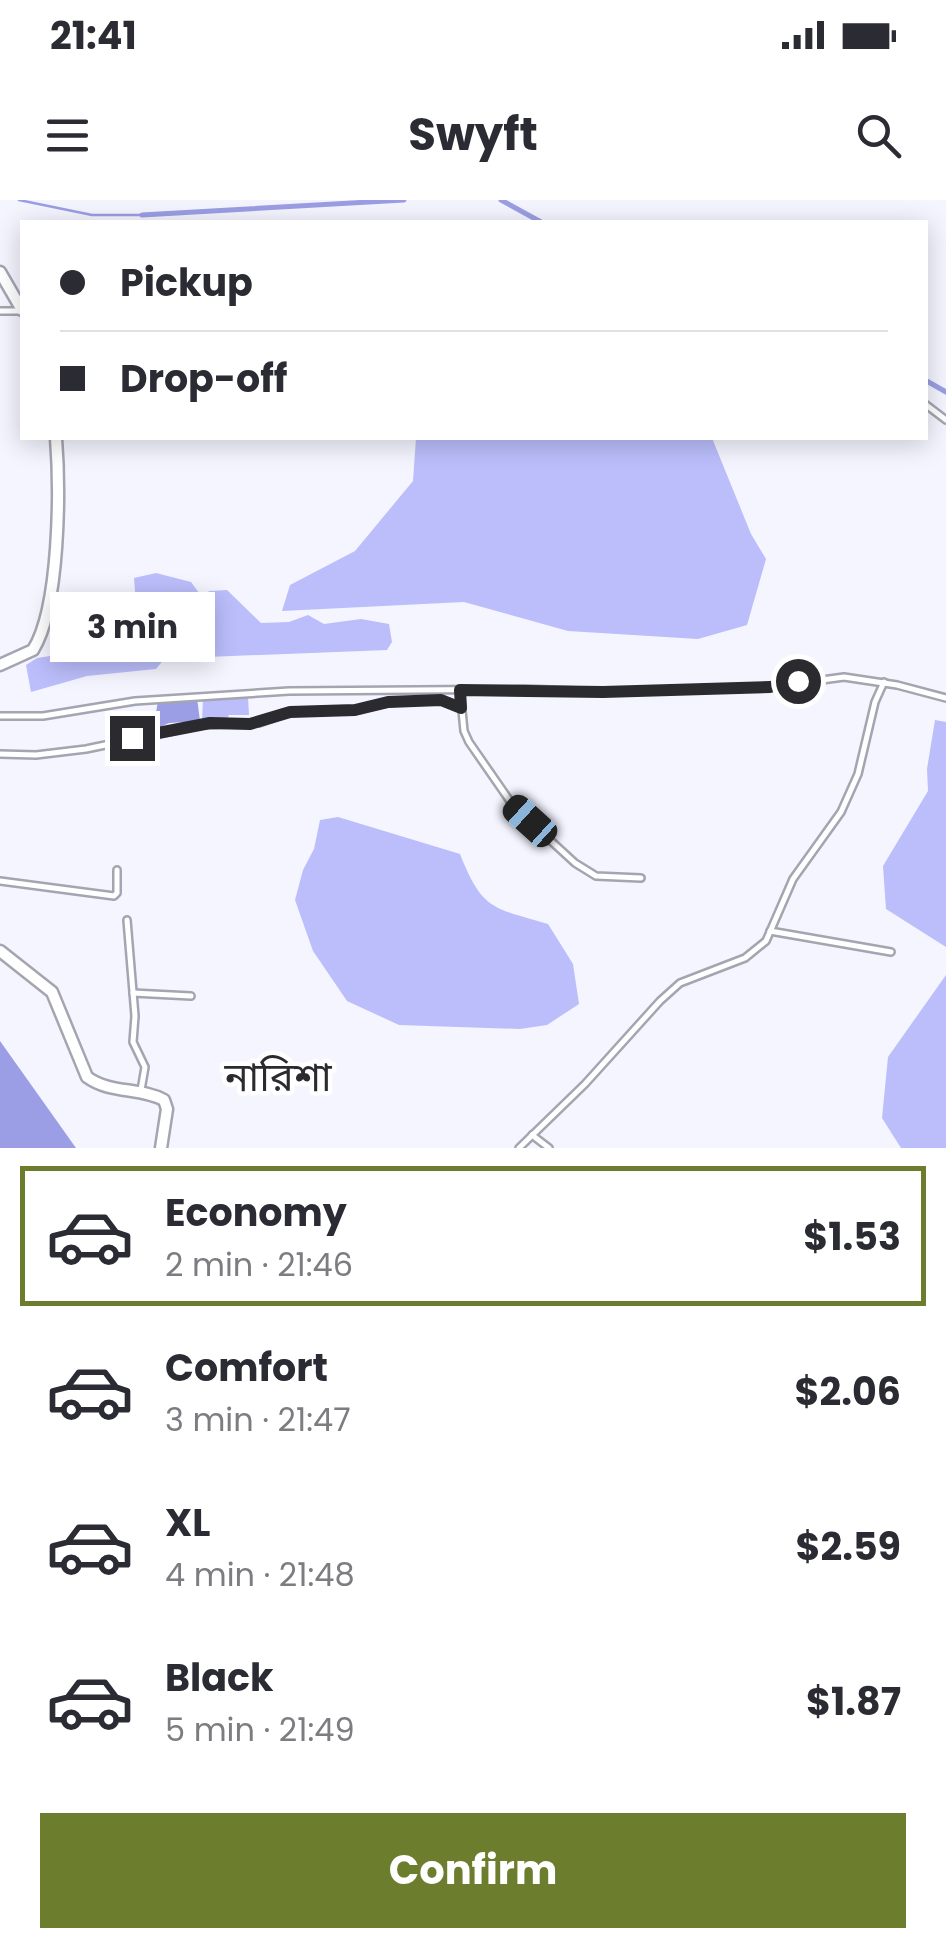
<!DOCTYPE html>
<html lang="en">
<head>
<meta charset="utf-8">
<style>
  :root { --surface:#fff; --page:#f2f2f3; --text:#2b2b33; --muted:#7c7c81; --line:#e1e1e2; --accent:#6c7e2d }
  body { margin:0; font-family:Poppins,"Noto Sans Bengali",sans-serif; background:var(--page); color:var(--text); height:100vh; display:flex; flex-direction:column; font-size:38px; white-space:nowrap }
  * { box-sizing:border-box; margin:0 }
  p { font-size:32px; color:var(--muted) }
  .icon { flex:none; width:55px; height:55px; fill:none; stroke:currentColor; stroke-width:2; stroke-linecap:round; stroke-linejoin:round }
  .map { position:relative; height:948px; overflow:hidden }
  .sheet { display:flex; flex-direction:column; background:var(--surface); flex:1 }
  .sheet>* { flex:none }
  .top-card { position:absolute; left:20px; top:20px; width:908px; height:220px; border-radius:0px; box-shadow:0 5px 25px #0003; display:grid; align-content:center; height:220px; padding:0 40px; background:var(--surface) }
  .end { position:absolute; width:45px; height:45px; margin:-22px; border:12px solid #2b2b2f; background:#fff; box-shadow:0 0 0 5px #fff }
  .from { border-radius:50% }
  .bubble { position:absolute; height:70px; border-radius:0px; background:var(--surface); box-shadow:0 5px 25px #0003; font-size:32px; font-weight:700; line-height:70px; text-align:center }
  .car { position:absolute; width:30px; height:60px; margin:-30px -15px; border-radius:12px; box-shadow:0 0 8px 2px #0007; background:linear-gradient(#222 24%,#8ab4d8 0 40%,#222 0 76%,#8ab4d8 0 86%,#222 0) }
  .top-card b { display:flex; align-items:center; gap:35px; height:95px; font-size:38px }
  .top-card b+b { border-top:2px solid var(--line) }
  .top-card i { width:25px; height:25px; background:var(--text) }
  ul { padding:18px 0 0; list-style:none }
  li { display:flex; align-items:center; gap:30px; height:140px; margin:0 20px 15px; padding:0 20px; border:5px solid transparent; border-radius:0px }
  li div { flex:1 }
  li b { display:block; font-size:38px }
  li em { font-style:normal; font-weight:700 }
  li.current { border-color:var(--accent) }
  li>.icon { width:90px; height:90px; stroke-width:1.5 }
  .action { display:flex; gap:20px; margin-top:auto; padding:20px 40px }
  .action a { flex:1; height:115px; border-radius:0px; background:var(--accent); color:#fff; font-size:40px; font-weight:700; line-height:115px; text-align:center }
  .status { display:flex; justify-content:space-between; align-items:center; height:70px; padding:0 50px; background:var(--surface); direction:ltr }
  .status svg { height:28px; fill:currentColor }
  header { display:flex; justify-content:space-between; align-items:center; height:130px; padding:0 40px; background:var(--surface); font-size:45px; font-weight:700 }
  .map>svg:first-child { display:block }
  .green { fill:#bbbefb }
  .water { fill:#9b9ee4 }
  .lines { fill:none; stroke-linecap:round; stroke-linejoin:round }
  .stream { stroke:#9b9ee4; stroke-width:2.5 }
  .canal { stroke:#9b9ee4; stroke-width:5 }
  .street-casing { stroke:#a4a5b0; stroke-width:10 }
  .primary-casing { stroke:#a4a5b0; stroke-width:15 }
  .street { stroke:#fff; stroke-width:5 }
  .primary { stroke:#fff; stroke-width:10 }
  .route { stroke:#2b2b2f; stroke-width:12 }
  .labels { text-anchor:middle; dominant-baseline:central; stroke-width:9; stroke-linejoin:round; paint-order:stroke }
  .quarter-label { font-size:40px; fill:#2b2b2f; stroke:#fff }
</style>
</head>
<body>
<div class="status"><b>21:41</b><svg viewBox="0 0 49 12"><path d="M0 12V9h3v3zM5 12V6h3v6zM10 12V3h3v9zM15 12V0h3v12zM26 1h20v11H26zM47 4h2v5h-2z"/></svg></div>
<header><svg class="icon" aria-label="menu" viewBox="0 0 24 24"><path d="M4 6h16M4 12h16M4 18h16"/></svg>Swyft<svg class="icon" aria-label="search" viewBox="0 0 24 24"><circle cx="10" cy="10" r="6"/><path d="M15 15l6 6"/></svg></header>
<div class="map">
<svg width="946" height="948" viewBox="0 0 946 948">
  <rect width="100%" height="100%" fill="#f4f5ff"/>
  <!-- green -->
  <g class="green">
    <path d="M416 238H712L751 334 766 359 747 425 698 439 568 431 464 402 282 411 290 385 355 351 413 281Z"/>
    <path d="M156 373 191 382 199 393 197 404 209 391 227 390 261 423 289 422 308 415 324 424 361 419 389 424 392 442 387 450 207 457 174 454 165 458 156 469 87 476 31 492 26 465 37 458 128 444 138 432 134 378Z"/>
    <path d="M203 497H248L249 515H229L226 522H202Z"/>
    <path d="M935 520 946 522V747L886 709 883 666 928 591 927 569Z"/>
    <path d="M338 617 460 654C482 710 493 708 548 724L573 764 579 804 547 825 520 829 399 825 347 801 313 751 295 700 303 670 314 649 320 620Z"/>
    <path d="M946 775V948H901L882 918 888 857Z"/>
  </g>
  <!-- water -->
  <g class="water">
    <path d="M197 498 200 521 169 523 153 530 158 501Z"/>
    <path d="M0 841 76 948H0Z"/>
  </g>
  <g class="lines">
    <!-- stream -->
    <path class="stream" d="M19 0 92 15H142"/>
    <!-- canal -->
    <g class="canal">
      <path d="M501 0 541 22"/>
      <path d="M142 15 404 0"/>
      <path d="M925 180 946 192"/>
    </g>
    <!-- street casing -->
    <g class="street-casing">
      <g id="street">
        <path d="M0 111H20"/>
        <path d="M925 204 946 220"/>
        <path d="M460 490 464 531 469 542 514 607 575 663 596 676 641 678"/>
        <path d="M0 516H43L135 501 289 491 525 489 603 492 770 487 844 477 897 485 946 498"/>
        <path d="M0 554 36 555 86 549 201 525 259 523 290 512 355 510 387 503 424 500H441L461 508"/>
        <path d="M0 681 114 696 117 693V670"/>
        <path d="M127 720 135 816 133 842 145 867 141 890"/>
        <path d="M770 731 891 752"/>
        <path d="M133 793 191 796"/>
        <path d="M532 935 549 948"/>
        <path d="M519 948 585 884 660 801 680 783 745 758 766 741 793 679 841 612 858 574 875 502 884 482"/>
      </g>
    </g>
    <!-- primary casing -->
    <g class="primary-casing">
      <g id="primary">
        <path d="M0 72 22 110"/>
        <path d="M0 465 33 450C60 407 60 289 56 238"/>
        <path d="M0 751 52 792 87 877C110 894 140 887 164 900L167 909 161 948"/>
      </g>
    </g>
    <!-- street -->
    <use href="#street" class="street"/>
    <!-- primary -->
    <use href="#primary" class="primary"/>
  </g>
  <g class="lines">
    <!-- route -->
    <path class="route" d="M132 538 210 523 250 524 290 512 355 510 388 502 441 500 461 508 460 490 603 492 770 487 798 481"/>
  </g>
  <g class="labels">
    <!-- quarter labels -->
    <g class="quarter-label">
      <text x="278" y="877">নারিশা</text>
    </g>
  </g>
</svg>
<i class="end from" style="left:798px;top:481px"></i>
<i class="end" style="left:132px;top:538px"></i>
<div class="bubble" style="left:50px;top:392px;width:165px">3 min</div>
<i class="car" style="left:530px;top:621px;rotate:312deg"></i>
<div class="top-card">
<b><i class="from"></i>Pickup</b>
<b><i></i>Drop-off</b>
</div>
</div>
<section class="sheet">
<ul>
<li class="current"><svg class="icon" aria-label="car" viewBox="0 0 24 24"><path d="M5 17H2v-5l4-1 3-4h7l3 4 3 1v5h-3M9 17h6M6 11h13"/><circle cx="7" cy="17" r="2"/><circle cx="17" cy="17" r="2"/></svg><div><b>Economy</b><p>2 min · 21:46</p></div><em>$1.53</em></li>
<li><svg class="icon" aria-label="car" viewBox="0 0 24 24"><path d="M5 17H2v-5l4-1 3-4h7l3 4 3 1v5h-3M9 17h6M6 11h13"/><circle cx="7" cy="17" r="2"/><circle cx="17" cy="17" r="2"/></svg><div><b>Comfort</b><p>3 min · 21:47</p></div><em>$2.06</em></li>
<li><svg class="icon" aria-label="car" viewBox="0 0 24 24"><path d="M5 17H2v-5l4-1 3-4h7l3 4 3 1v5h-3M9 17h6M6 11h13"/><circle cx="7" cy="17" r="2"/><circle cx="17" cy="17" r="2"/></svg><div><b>XL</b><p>4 min · 21:48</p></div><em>$2.59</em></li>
<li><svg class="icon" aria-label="car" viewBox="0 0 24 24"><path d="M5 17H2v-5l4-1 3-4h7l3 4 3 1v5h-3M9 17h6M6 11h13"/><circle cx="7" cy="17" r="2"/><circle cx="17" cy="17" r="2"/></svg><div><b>Black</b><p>5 min · 21:49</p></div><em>$1.87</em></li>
</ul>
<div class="action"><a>Confirm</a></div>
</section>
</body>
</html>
